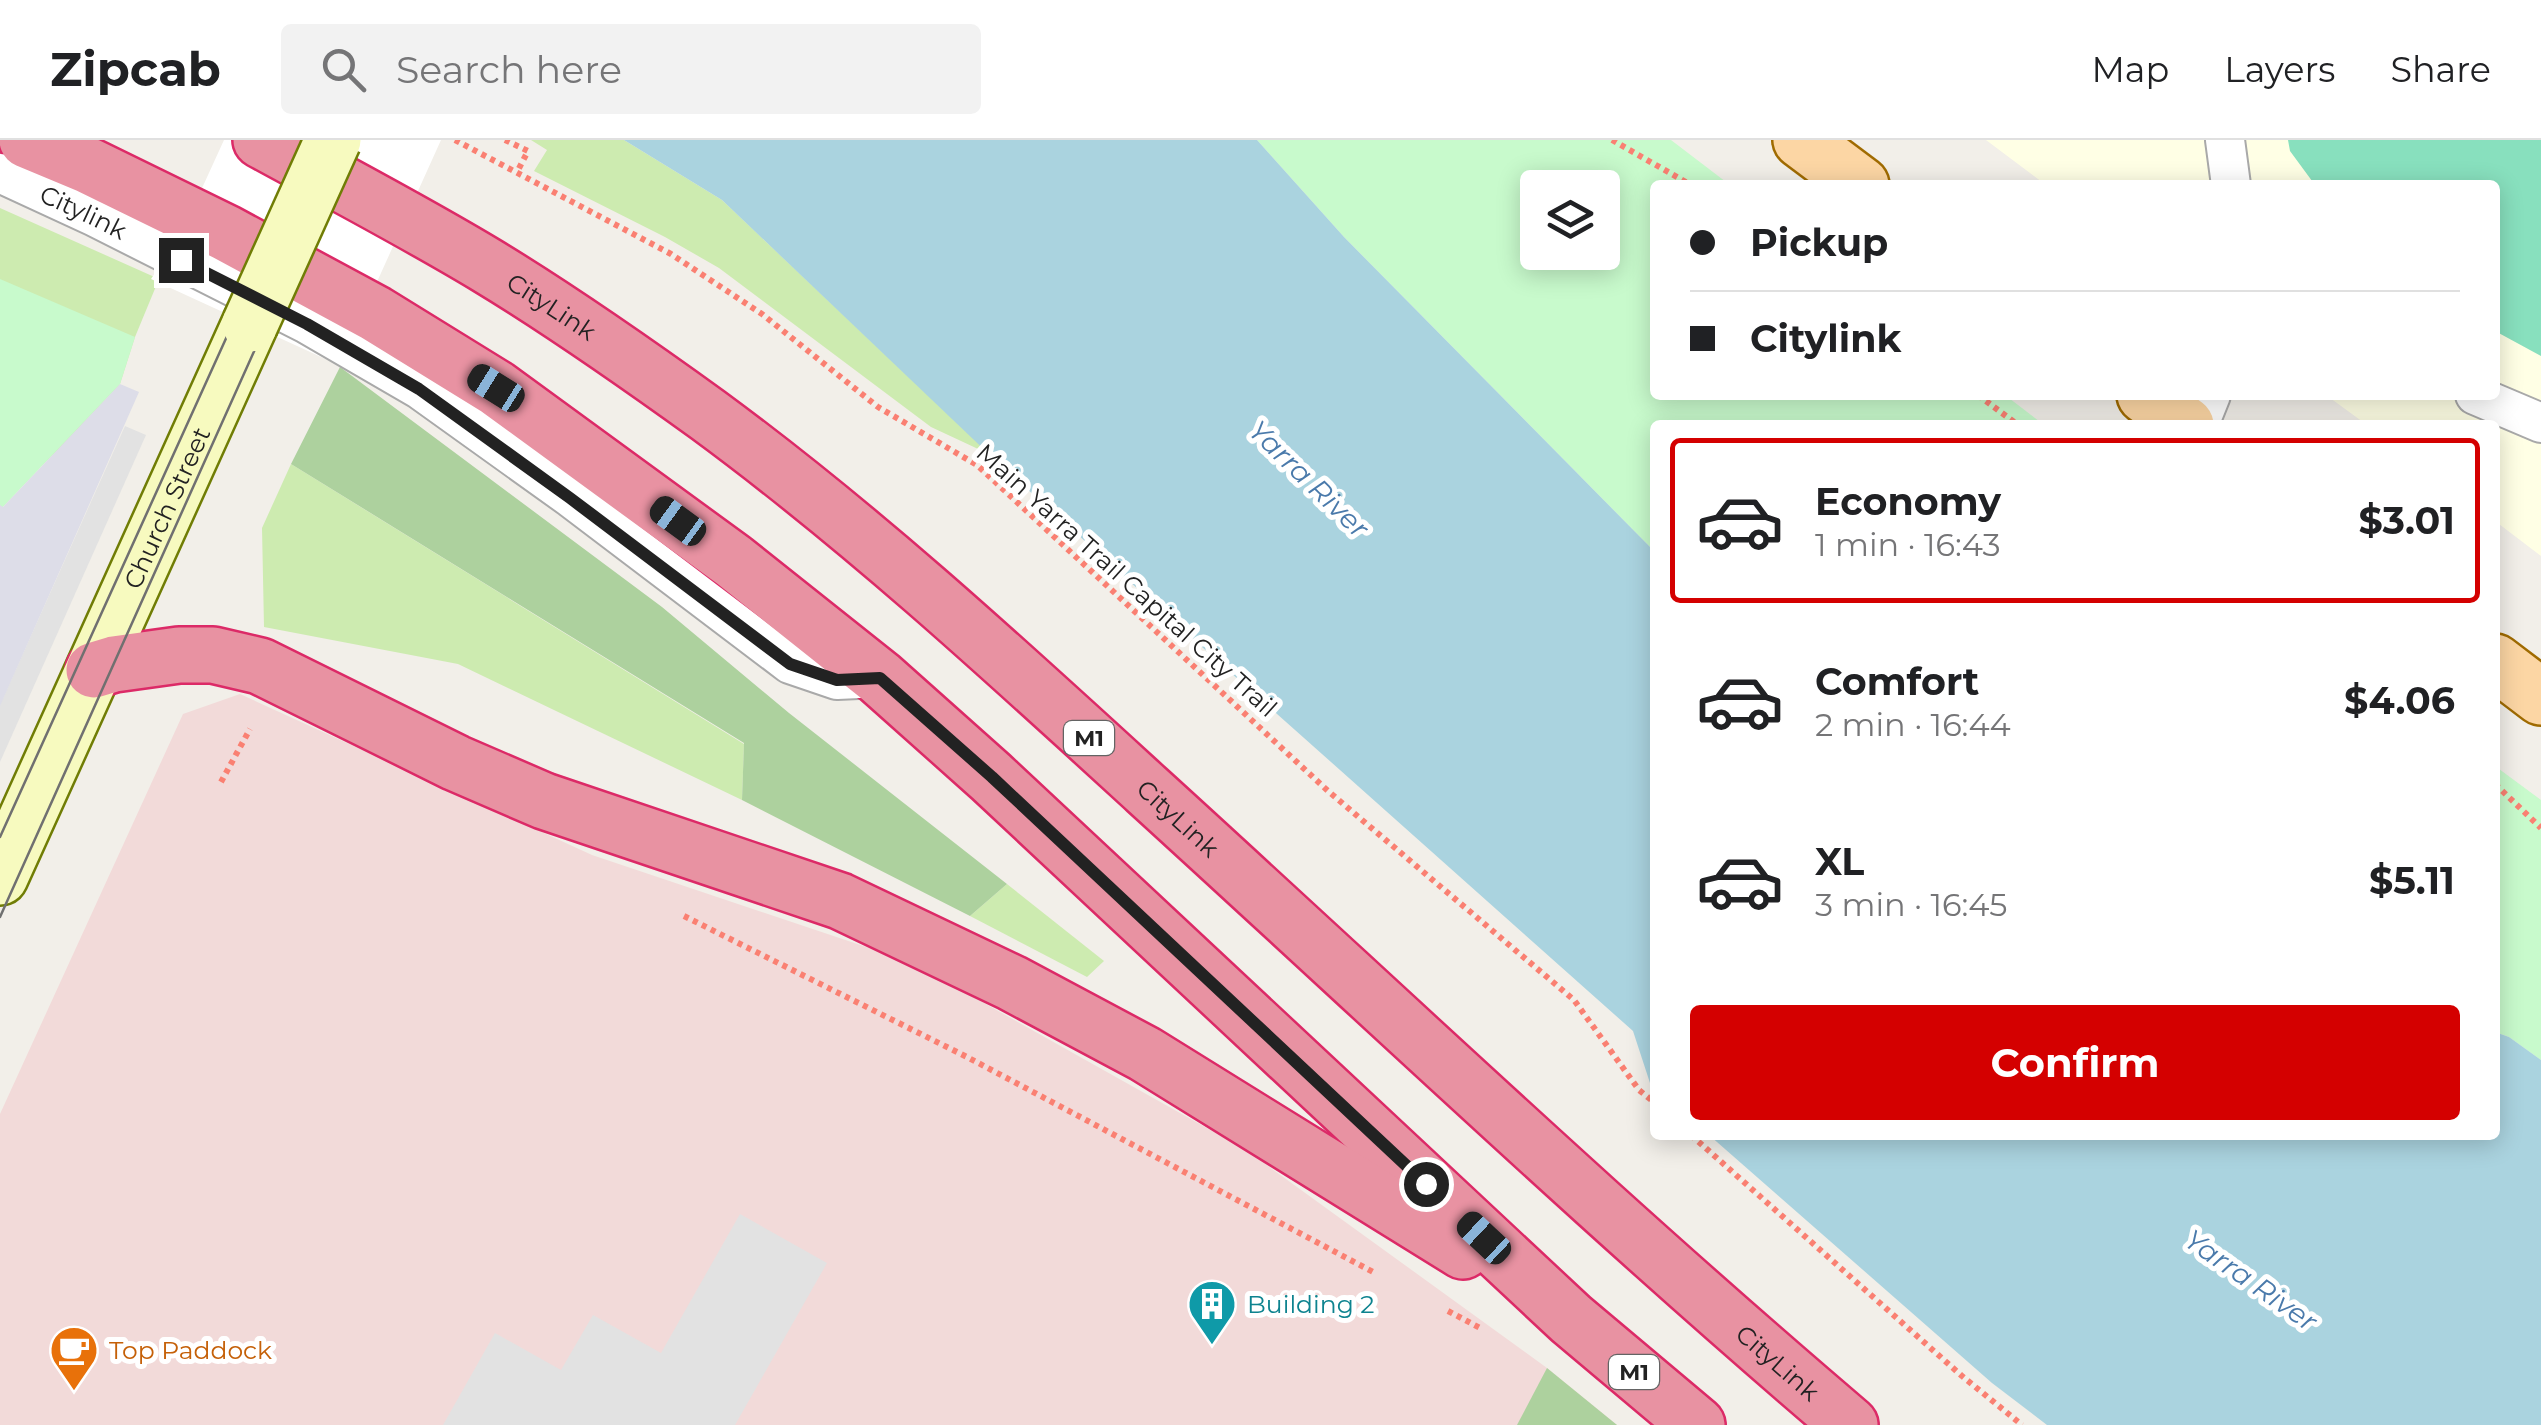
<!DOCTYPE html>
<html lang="en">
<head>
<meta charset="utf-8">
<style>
  :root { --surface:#fff; --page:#f2f2f2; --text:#202124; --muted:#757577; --line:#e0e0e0; --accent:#d40000 }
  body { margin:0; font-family:Montserrat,sans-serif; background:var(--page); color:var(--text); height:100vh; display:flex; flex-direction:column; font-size:38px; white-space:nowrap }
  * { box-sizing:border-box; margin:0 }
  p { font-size:32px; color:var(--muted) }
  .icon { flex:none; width:55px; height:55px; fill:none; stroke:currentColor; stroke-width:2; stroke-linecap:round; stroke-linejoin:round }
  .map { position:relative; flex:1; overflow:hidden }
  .details { position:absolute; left:1650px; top:280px; width:850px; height:720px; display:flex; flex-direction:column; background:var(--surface); border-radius:10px; box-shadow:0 5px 25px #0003 }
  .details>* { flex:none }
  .guide { position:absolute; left:1650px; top:40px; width:850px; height:220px; border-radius:10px; box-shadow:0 5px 25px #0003; display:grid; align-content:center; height:220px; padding:0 40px; background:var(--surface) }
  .tools { position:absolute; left:1520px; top:30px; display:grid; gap:20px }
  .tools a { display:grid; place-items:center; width:100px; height:100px; border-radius:10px; background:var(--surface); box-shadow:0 5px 25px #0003; font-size:50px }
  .end { position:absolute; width:45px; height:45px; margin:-22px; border:12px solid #222; background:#fff; box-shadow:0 0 0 5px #fff }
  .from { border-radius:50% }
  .car { position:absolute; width:30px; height:60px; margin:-30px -15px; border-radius:12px; box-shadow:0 0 8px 2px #0007; background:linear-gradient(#222 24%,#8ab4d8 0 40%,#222 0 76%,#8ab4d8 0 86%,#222 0) }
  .guide b { display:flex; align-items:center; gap:35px; height:95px; font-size:38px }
  .guide b+b { border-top:2px solid var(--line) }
  .guide i { width:25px; height:25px; background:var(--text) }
  ul { padding:18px 0 0; list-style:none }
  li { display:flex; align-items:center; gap:30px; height:165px; margin:0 20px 15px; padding:0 20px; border:5px solid transparent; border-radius:10px }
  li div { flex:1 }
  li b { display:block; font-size:38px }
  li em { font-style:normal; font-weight:700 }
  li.selected { border-color:var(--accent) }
  li>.icon { width:90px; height:90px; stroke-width:1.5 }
  .button { display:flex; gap:20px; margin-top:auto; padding:20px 40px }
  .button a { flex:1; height:115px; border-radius:10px; background:var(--accent); color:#fff; font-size:40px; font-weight:700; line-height:115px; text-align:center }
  header { display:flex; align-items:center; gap:60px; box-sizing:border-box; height:140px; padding:0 50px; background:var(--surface); border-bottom:2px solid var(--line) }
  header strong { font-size:48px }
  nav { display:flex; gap:55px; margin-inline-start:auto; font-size:35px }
  .search { width:700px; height:90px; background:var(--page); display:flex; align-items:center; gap:25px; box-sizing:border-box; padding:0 35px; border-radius:10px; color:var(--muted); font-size:38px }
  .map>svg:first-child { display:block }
  .commercial { fill:#f2dad9 }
  .education { fill:#ffffe5 }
  .grass { fill:#cdebb0 }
  .forest { fill:#add19e }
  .park { fill:#c8facc; fill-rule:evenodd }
  .pitch { fill:#88e0be }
  .parking { fill:#e2e2e2 }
  .plaza { fill:#dddde8 }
  .water { fill:#aad3df }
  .pier { fill:#fff }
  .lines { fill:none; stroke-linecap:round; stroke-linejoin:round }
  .service-casing { stroke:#a9a9a9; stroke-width:42 }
  .secondary-casing { stroke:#707d05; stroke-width:60 }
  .primary-casing { stroke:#a06b00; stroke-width:60 }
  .motorway-casing { stroke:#dc2a67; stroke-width:60 }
  .path { stroke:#fa8072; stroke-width:6; stroke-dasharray:5 5; stroke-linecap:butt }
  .service { stroke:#fff; stroke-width:38 }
  .secondary { stroke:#f7fabf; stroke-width:55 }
  .primary { stroke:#fcd6a4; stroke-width:55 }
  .motorway { stroke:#e892a2; stroke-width:55 }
  .tram { stroke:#707070; stroke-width:2.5 }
  .secondary-bridge-casing { stroke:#707d05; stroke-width:60; stroke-linecap:butt }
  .secondary-bridge { stroke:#f7fabf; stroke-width:55 }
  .route { stroke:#222; stroke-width:12 }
  .labels { text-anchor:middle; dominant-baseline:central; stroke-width:10; stroke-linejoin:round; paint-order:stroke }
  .shield { fill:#fff; stroke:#646464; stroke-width:2.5 }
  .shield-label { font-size:22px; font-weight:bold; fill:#222 }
  .street-label { font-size:25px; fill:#222; stroke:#fff }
  .culture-label { font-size:25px; fill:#0d838f; stroke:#fff; text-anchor:start }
  .food-label { font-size:25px; fill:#c56008; stroke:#fff; text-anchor:start }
  .water-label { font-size:28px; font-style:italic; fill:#4a7aab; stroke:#fff }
</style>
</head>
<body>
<header>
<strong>Zipcab</strong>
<div class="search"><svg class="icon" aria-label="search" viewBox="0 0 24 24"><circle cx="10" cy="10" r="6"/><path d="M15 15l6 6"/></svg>Search here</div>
<nav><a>Map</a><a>Layers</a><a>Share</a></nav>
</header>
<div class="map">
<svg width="2541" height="1285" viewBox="0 0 2541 1285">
  <rect width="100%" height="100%" fill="#f2efe9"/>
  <!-- commercial -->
  <path class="commercial" d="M240 554 592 715 911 822 1246 1010 1547 1228 1617 1285H0V974L183 574Z"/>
  <!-- education -->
  <path class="education" d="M1986 0H2541V416L2495 381V285H2367L2326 255H2495V45H2046Z"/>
  <!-- grass -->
  <g class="grass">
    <path d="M531 0H624L722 60 991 315 931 287 719 128 665 97 534 31 547 10Z"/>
    <path d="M0 68 159 139 135 197 120 244 60 308 0 365Z"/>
    <path d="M291 324 744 604 742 660 458 524 264 487 262 388Z"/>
    <path d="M1007 744 1104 821 1087 837 970 776Z"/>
  </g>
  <!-- forest -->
  <g class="forest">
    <path d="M340 227 662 467 789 573 1007 744 970 776 742 660 744 603 291 324Z"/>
    <path d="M1547 1228 1617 1285H1517Z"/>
  </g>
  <!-- park -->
  <g class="park">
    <path d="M1257 0H1671L1730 45H1655V255H2005L2044 285H1655V412L1344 97ZM1538 48H1602V112H1538Z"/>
    <path d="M0 139 135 197 120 244 0 370Z"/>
    <path d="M2495 626 2541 660V920L2509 897 2495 892Z"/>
  </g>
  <!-- pitch -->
  <path class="pitch" d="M2288 0H2541V216L2495 191V45H2315L2290 11Z"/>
  <!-- parking -->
  <g class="parking">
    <path d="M125 286 146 295 0 622V565Z"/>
    <path d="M740 1074 827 1123 735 1285H443L495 1193 561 1230 593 1175 661 1213Z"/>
  </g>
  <!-- plaza -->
  <path class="plaza" d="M120 244 139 252 0 566V365L3 367Z"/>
  <!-- water -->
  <g class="water">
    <path d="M624 0H1257L1344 97 1655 412V948L1650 943 1633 891 1212 516 994 319 722 60Z"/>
    <path d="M2495 892 2509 897 2541 920V1285H2047L1992 1243 1709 995H2495Z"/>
  </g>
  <!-- pier -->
  <path class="pier" d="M224 0H441L344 215 345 223 343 227 151 139 157 130 166 127Z"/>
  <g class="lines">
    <!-- service casing -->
    <g class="service-casing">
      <g id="service">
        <path d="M2225 0 2231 45"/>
        <path id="s1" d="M0 33 95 77 307 184 419 249 571 358 790 524 837 540 880 538"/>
        <path d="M2475 255 2541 283"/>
        <path d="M2199 285 2211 255"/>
      </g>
    </g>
    <!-- secondary casing -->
    <g class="secondary-casing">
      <g id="secondary">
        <path id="s2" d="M0 737 250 184"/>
      </g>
    </g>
    <!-- primary casing -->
    <g class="primary-casing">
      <g id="primary">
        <path d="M1801 0 1861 45"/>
        <path d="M2145 255 2186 285"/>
        <path d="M2495 522 2541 557"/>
      </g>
    </g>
    <!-- motorway casing -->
    <g class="motorway-casing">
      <g id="motorway">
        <path d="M27 0 87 25 226 93 376 174 496 248 733 421 880 538 991 637 1571 1179 1697 1285"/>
        <path id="s3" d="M261 0C336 41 413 81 486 125 562 171 636 223 708 275 863 389 1005 520 1147 650 1380 862 1609 1080 1850 1285"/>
        <path d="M94 530 114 524 179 515H213L260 526 456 623 544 661 840 761 1012 843 1145 914 1463 1111"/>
      </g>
    </g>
    <!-- path -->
    <g class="path">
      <path d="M455 0 671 114 762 174 878 267 977 325 1328 651 1574 860 1639 950 1655 963"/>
      <path d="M505 0 528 11 517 32"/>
      <path d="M1612 0 1691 45"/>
      <path d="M1978 255 2018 285"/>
      <path d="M221 642 250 589"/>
      <path d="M2495 644 2541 688"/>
      <path d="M684 776 967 917 1375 1133"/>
      <path d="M1691 995 1962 1236 2022 1285"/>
      <path d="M1448 1171 1482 1189"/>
    </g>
    <!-- service -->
    <use href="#service" class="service"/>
    <!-- secondary -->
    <use href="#secondary" class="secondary"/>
    <!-- primary -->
    <use href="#primary" class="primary"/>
    <!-- motorway -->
    <use href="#motorway" class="motorway"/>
    <!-- tram -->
    <g class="tram">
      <path d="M0 697 316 0"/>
      <path d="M0 777 349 0"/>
    </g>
    <!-- secondary-bridge casing -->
    <g class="secondary-bridge-casing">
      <path id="secondary-bridge" d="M250 184 333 0"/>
    </g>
    <!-- secondary-bridge -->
    <use href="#secondary-bridge" class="secondary-bridge"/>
  </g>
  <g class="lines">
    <!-- route -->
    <path class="route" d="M181 120 307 184 419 249 570 358 790 524 837 540 880 538 992 637 1426 1044"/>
  </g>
  <!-- icons -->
  <defs>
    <g id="building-pin" transform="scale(2.5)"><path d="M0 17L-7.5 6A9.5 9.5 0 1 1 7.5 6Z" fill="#0f9aa8" stroke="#fff"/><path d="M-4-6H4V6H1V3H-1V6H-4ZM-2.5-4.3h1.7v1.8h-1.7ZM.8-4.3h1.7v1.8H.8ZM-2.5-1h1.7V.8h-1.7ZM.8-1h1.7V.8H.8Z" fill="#fff"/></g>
    <g id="cafe-pin" transform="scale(2.5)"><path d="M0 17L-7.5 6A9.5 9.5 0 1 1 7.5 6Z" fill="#e8710a" stroke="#fff"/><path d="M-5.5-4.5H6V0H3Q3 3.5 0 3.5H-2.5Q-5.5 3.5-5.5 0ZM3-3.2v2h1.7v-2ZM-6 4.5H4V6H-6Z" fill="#fff"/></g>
  </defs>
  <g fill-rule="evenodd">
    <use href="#building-pin" x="1212" y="1164"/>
    <use href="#cafe-pin" x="74" y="1210"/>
  </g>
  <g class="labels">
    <!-- shield labels -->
    <g class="shield">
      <rect x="1064" y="581" width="50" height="34" rx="8"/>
      <rect x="1609" y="1215" width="50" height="34" rx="8"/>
    </g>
    <g class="shield-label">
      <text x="1089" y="598">M1</text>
      <text x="1634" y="1232">M1</text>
    </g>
    <!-- street labels -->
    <g class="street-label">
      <text stroke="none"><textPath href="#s1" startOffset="92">Citylink</textPath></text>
      <text stroke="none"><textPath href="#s3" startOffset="335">CityLink</textPath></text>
      <text stroke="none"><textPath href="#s2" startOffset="405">Church Street</textPath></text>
      <text transform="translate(1127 440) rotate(42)">Main Yarra Trail Capital City Trail</text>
      <text stroke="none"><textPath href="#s3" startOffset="1145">CityLink</textPath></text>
      <text stroke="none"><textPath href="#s3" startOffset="1955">CityLink</textPath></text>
    </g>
    <!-- culture labels -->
    <g class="culture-label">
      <text x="1247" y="1164">Building 2</text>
    </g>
    <!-- food labels -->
    <g class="food-label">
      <text x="109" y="1210">Top Paddock</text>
    </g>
    <!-- water labels -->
    <g class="water-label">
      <text transform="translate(1309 339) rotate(44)">Yarra River</text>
      <text transform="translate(2251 1140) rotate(35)">Yarra River</text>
    </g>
  </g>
</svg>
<div class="tools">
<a><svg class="icon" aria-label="layers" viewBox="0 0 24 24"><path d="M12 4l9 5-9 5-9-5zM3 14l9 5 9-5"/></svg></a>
</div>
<i class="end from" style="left:1426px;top:1044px"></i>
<i class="end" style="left:181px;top:120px"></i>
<i class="car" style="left:496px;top:248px;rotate:302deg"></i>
<i class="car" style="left:678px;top:381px;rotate:306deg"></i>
<i class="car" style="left:1484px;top:1098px;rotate:313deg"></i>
<div class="guide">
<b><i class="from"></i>Pickup</b>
<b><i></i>Citylink</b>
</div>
<section class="details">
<ul>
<li class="selected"><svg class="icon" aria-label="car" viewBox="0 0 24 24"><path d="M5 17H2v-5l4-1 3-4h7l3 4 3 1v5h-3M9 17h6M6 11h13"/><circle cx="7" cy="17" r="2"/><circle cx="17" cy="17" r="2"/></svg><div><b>Economy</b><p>1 min · 16:43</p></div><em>$3.01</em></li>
<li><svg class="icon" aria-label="car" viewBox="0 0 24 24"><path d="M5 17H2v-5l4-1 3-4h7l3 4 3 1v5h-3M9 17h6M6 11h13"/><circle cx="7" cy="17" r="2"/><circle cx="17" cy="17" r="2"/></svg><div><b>Comfort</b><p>2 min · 16:44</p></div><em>$4.06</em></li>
<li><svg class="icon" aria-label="car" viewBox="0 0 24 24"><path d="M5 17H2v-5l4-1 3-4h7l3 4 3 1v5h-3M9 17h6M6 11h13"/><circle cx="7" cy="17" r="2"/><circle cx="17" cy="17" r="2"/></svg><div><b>XL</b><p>3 min · 16:45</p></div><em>$5.11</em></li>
</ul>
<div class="button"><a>Confirm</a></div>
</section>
</div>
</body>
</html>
